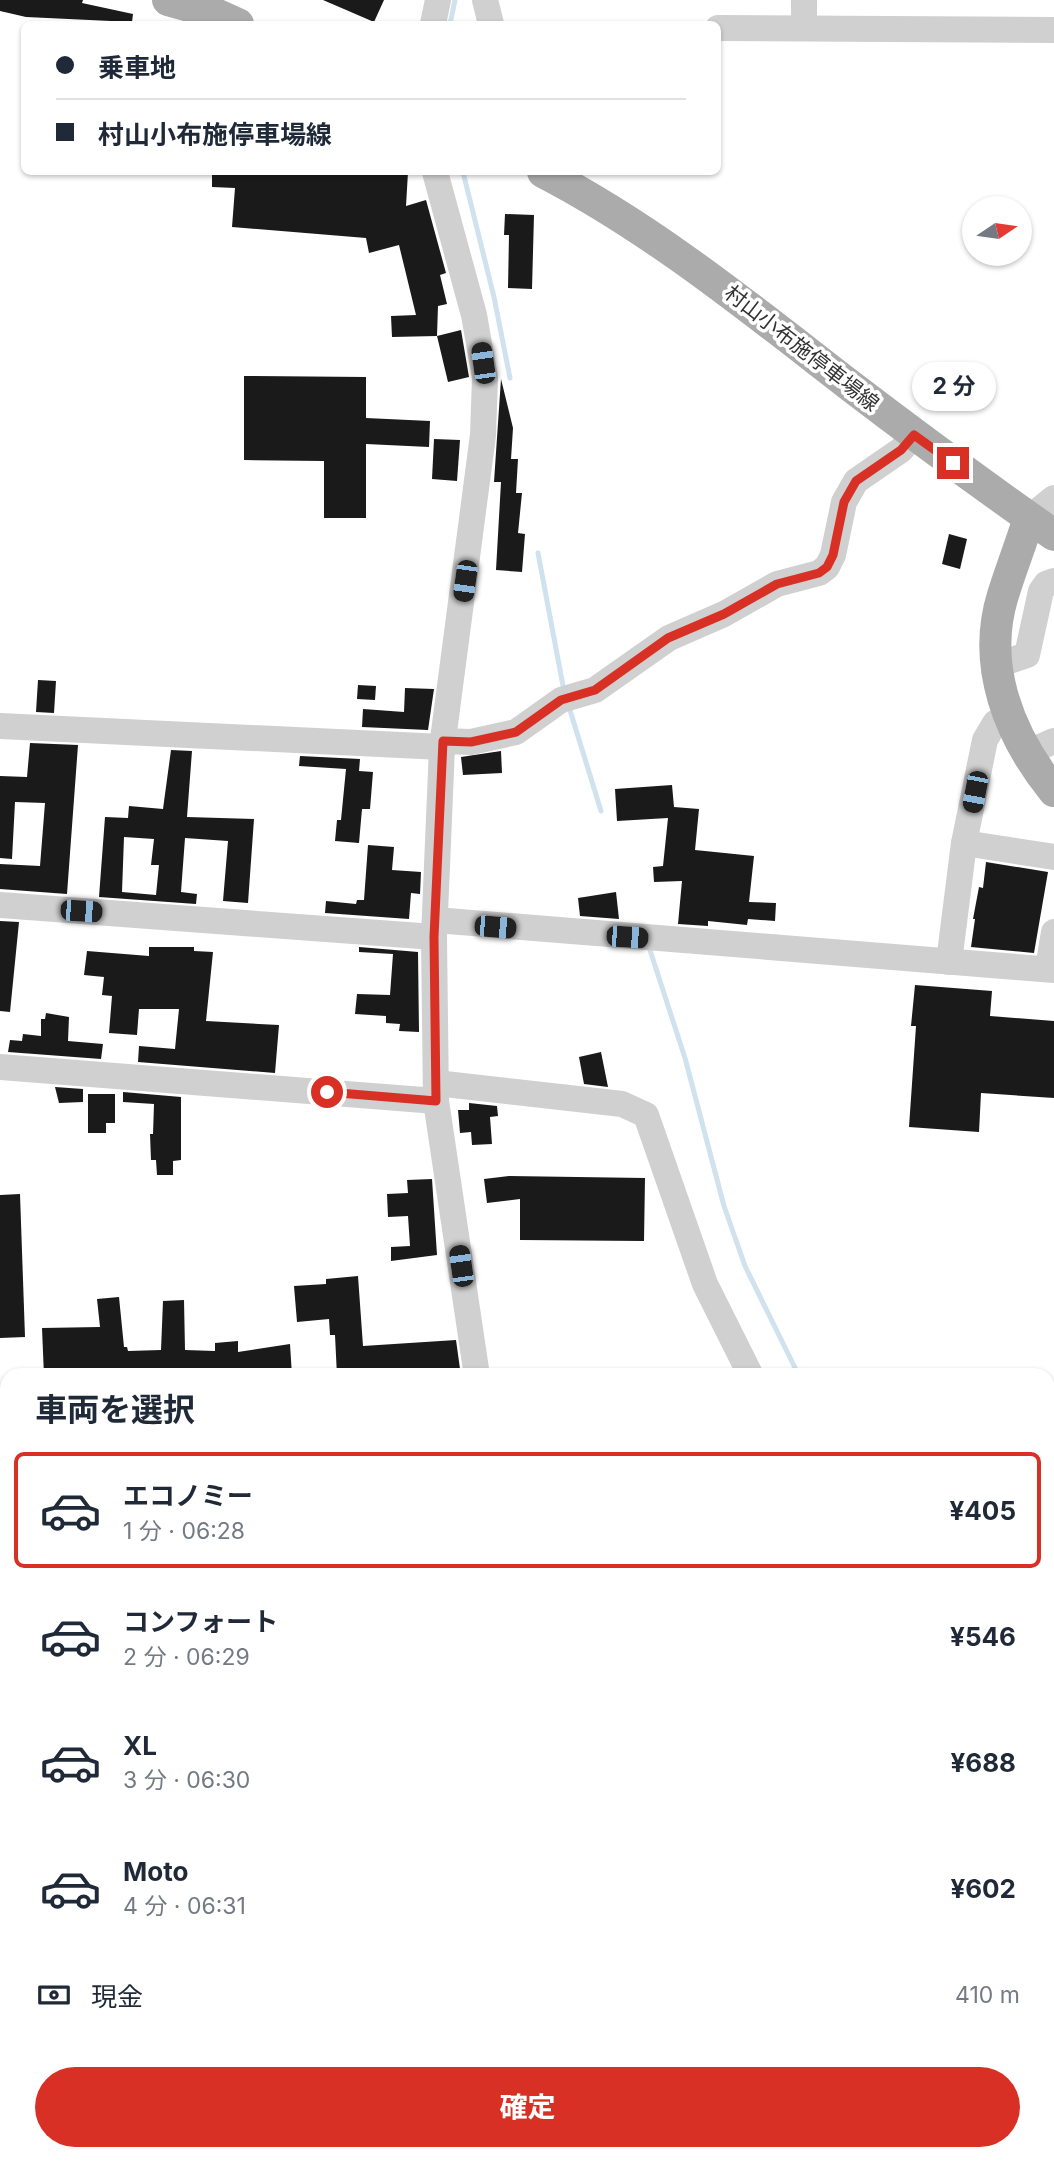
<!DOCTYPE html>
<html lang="ja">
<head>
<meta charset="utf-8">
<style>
  :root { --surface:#fff; --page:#f6f6f7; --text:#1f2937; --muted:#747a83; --line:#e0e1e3; --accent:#d93025 }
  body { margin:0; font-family:Inter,"Noto Sans JP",sans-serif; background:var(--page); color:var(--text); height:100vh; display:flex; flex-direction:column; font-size:26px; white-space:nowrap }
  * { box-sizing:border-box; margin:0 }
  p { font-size:23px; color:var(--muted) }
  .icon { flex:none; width:38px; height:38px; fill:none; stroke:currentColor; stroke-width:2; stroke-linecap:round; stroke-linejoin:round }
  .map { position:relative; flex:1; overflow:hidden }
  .sheet { position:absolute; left:0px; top:1368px; width:1055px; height:793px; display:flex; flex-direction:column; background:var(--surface); border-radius:21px 21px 0 0; box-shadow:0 2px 5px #0004 }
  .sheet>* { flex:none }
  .hud { position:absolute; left:21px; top:21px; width:700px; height:154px; border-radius:10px; box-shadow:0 2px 5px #0004; display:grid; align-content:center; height:154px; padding:0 35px; background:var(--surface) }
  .needle { width:46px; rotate:77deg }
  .controls { position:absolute; left:962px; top:196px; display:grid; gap:14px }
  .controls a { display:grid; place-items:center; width:70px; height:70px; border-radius:50%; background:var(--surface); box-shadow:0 2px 5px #0004; font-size:35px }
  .end { position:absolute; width:32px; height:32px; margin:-16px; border:9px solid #d93025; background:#fff; box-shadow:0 0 0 4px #fff }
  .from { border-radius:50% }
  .bubble { position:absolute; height:49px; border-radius:24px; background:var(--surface); box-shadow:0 2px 5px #0004; font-size:23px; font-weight:700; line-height:49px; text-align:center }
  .car { position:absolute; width:21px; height:42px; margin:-21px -10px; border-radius:9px; box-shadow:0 0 5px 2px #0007; background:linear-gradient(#222 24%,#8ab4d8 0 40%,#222 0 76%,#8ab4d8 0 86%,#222 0) }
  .hud b { display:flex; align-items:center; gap:24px; height:66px; font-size:26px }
  .hud b+b { border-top:2px solid var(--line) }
  .hud i { width:18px; height:18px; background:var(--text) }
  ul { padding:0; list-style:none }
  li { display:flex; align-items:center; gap:21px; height:116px; margin:0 14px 10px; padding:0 21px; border:4px solid transparent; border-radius:10px }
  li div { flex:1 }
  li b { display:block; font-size:26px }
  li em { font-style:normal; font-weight:700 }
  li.on { border-color:var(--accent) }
  li>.icon { width:63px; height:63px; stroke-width:1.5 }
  h2 { padding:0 35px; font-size:32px; line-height:84px }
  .pay { display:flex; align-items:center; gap:18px; height:77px; padding:0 35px; font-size:26px }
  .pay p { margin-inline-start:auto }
  .action { display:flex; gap:14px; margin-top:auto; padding:14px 35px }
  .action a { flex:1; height:80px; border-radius:42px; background:var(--accent); color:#fff; font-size:28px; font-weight:700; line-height:80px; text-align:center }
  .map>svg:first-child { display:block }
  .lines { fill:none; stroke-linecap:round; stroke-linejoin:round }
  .stream { stroke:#cfe2ee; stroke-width:5 }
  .building { fill:#1a1a1a; fill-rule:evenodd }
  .minor { stroke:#d0d0d0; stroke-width:26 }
  .major { stroke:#ababab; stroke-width:32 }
  .route { stroke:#d93025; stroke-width:9 }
  .labels { text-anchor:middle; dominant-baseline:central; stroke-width:7; stroke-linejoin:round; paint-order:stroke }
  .street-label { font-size:21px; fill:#333; stroke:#fff }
</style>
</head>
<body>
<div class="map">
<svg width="1054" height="2161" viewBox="0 0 1054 2161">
  <rect width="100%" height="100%" fill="#fff"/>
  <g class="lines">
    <!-- stream -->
    <g class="stream">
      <path d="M450 24 455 0"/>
      <path d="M463 172 494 297 510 378"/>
      <path d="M538 553 564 691"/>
      <path d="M569 707 601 811"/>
      <path d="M649 947 685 1058 724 1206 745 1266 799 1376"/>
    </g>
  </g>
  <!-- building -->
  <g class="building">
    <path d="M0 0H83L82 3 133 14 132 22 26 17 0 11Z"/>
    <path d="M323 0H384L374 22Z"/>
    <path d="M212 172H408L406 206 426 200 446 273 440 275 447 304 438 306 437 336 461 330 469 377 448 382 437 336 392 337 391 316 416 315 399 245 369 253 366 238 232 227 235 188 212 187Z"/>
    <path d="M505 214 534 215 532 289 508 288 509 235H504Z"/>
    <path d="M244 376 366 377V418L430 421 429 447 366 444V518H324V461L244 460Z"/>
    <path d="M501 379 513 428 511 459H518L516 493H522L518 533 525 534 522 572 496 570 501 482H494Z"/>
    <path d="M434 439 460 440 457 481 432 479Z"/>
    <path d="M949 534 967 539 960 569 942 564Z"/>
    <path d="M38 680 56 681 54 713 36 712Z"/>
    <path d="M358 685 376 686 375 700 357 699Z"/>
    <path d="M405 688 434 689 428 730 362 727 363 709 404 712Z"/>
    <path d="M30 743 78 745 67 894 0 889V864L40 866 45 803 15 802 12 859 0 858V776L27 777Z"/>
    <path d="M171 750 192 751 187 817 254 819 248 903 223 901 228 841 185 838 181 892 197 894 196 904 99 897 105 817 128 818 129 806 163 809ZM124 837 154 839 151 865H159L156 895 122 892Z"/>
    <path d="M501 751 502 773 463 775 461 757Z"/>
    <path d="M300 756 360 759 359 771 373 772 370 809H362L359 843 335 841 337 820H341L346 769 299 766Z"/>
    <path d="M672 785 674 807 699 809 695 850 754 856 749 902 776 903 775 921 748 919 747 925 708 921V926L678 924 682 881 654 882 653 867 663 866 668 818 617 821 615 789Z"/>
    <path d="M368 845 394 847 392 870 421 872 420 894 411 893 409 919 325 913 326 901 356 904 357 900H364Z"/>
    <path d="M986 862 1048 872 1034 953 971 947 975 919H973L979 887 983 888Z"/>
    <path d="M616 892 619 919 580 916 578 898Z"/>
    <path d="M0 921 19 922 10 1012 0 1011Z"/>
    <path d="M149 947H194V951L213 952 206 1021 279 1025 275 1073 138 1062 139 1046 175 1049 179 1009H139L137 1035 109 1033 112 996 102 995 104 977 84 975 87 951 149 956Z"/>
    <path d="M359 947 418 952 419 1032 399 1031 400 1024 386 1023V1016L355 1014 357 994 390 995 393 954 359 952Z"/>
    <path d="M915 985 992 991 990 1016 1054 1021V1098L981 1093 979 1132 909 1127 916 1026H911Z"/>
    <path d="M46 1013 69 1017 68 1041 103 1044 101 1059 8 1052 10 1040 22 1041 23 1034 41 1036V1019H45Z"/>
    <path d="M601 1052 608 1087 584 1084 579 1057Z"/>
    <path d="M55 1087 83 1089V1102L59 1103Z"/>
    <path d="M123 1092 181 1097V1160L173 1161V1175H157L156 1160H151L150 1134H153L154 1104 123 1102Z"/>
    <path d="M88 1094H115V1123H106V1133H88Z"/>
    <path d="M469 1103 497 1106 498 1116 490 1117 492 1144 472 1145 471 1132 460 1133 458 1110H469Z"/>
    <path d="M509 1176 645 1178 644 1241 520 1240V1199L487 1203 484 1179Z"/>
    <path d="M432 1179 437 1255 391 1261V1247L410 1246 408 1216 388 1217 387 1194 408 1193 407 1180Z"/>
    <path d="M20 1194 25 1337 0 1338V1195Z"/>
    <path d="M358 1276 363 1346 456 1340 461 1376H337L335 1335H330L329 1319 297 1322 294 1286 326 1284V1279Z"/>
    <path d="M119 1297 124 1347H127L128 1351 161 1350 163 1301 184 1300 185 1350 215 1351V1343L238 1341V1352L290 1344 292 1376H278L277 1370 242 1376H44L42 1328 100 1327 97 1299Z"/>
  </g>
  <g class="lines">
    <!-- minor -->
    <g class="minor">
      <path d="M485 0 491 24"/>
      <path d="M433 24 438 0"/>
      <path d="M804 27V0"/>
      <path d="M718 28 1054 30"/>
      <path d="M435 172 474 315 485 378 483 435 442 747 434 937 436 1101 477 1376"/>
      <path d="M1029 518 1054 498"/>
      <path d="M995 666 1027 655 1041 591 1046 584 1054 581"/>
      <path d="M0 726 442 747"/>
      <path d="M443 741 471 742 516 732 561 700 595 690 669 638 724 614 777 584 819 573 827 567 833 555 844 502 856 481 901 450 914 435"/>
      <path d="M1027 753 1054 741"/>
      <path d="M964 843 1054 857"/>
      <path d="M0 905 434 937"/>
      <path d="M435 920 1054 970"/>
      <path d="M949 962 964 843 985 740 995 723 1009 716"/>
      <path d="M1048 969 1054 932"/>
      <path d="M0 1067 436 1101"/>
      <path d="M436 1083 622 1104 646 1115 705 1284 751 1376"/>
      <path d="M0 1439H7"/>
      <path d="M1048 1513H1054"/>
      <path d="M1048 1661 1054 1659"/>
      <path d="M1048 1701 1054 1730"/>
      <path d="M1048 1949 1054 1951"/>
      <path d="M1048 1974 1054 1980"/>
      <path d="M667 2154 668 2161"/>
      <path d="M336 2161 342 2154"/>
    </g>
    <!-- major -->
    <g class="major">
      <path d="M168 0 211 12 238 24"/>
      <path d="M543 172C653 229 751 309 848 384 916 436 984 486 1054 535"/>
      <path d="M1029 518C1021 544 1011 569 1003 595 981 665 1009 736 1054 791"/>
      <path d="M0 1768 7 1785"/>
      <path d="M138 2161 140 2154"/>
    </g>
  </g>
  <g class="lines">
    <!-- route -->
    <path class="route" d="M327 1092 436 1101 434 937 443 741 471 742 516 732 561 700 595 690 668 638 724 614 777 584 819 573 827 567 833 555 844 502 856 481 901 450 914 435 953 463"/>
  </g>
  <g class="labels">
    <!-- street labels -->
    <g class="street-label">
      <text transform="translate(802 348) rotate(38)">村山小布施停車場線</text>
    </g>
  </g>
</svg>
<div class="controls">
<a><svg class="needle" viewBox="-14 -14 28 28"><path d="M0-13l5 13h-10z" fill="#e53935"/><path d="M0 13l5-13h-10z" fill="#747a83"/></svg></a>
</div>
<i class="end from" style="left:327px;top:1092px"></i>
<i class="end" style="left:953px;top:463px"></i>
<div class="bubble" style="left:912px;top:362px;width:84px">2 分</div>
<i class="car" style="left:483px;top:363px;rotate:352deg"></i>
<i class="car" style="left:465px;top:581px;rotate:188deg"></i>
<i class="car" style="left:975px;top:792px;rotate:191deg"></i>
<i class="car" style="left:81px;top:911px;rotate:94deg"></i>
<i class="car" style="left:495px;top:927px;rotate:95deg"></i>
<i class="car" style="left:627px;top:937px;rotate:94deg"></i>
<i class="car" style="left:461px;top:1266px;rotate:352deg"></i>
<div class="hud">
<b><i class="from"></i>乗車地</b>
<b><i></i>村山小布施停車場線</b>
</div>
<section class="sheet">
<h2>車両を選択</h2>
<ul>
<li class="on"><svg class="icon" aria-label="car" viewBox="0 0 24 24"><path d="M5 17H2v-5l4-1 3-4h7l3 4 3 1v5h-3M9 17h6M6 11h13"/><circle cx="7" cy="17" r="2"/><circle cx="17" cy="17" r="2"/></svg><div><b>エコノミー</b><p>1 分 · 06:28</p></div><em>¥405</em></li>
<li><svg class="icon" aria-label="car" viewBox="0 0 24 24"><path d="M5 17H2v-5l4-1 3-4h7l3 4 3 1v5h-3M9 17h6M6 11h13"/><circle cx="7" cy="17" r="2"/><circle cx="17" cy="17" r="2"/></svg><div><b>コンフォート</b><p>2 分 · 06:29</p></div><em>¥546</em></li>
<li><svg class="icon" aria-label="car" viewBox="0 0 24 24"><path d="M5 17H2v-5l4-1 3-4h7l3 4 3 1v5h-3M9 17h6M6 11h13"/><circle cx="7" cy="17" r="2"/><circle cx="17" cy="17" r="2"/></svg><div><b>XL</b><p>3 分 · 06:30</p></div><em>¥688</em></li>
<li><svg class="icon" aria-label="car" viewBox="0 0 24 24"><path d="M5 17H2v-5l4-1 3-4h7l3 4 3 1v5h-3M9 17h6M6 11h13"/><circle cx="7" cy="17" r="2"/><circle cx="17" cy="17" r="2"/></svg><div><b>Moto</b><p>4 分 · 06:31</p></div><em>¥602</em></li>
</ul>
<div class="pay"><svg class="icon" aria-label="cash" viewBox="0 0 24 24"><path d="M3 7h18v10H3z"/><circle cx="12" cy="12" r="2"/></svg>現金<p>410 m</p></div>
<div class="action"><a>確定</a></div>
</section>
</div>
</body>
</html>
